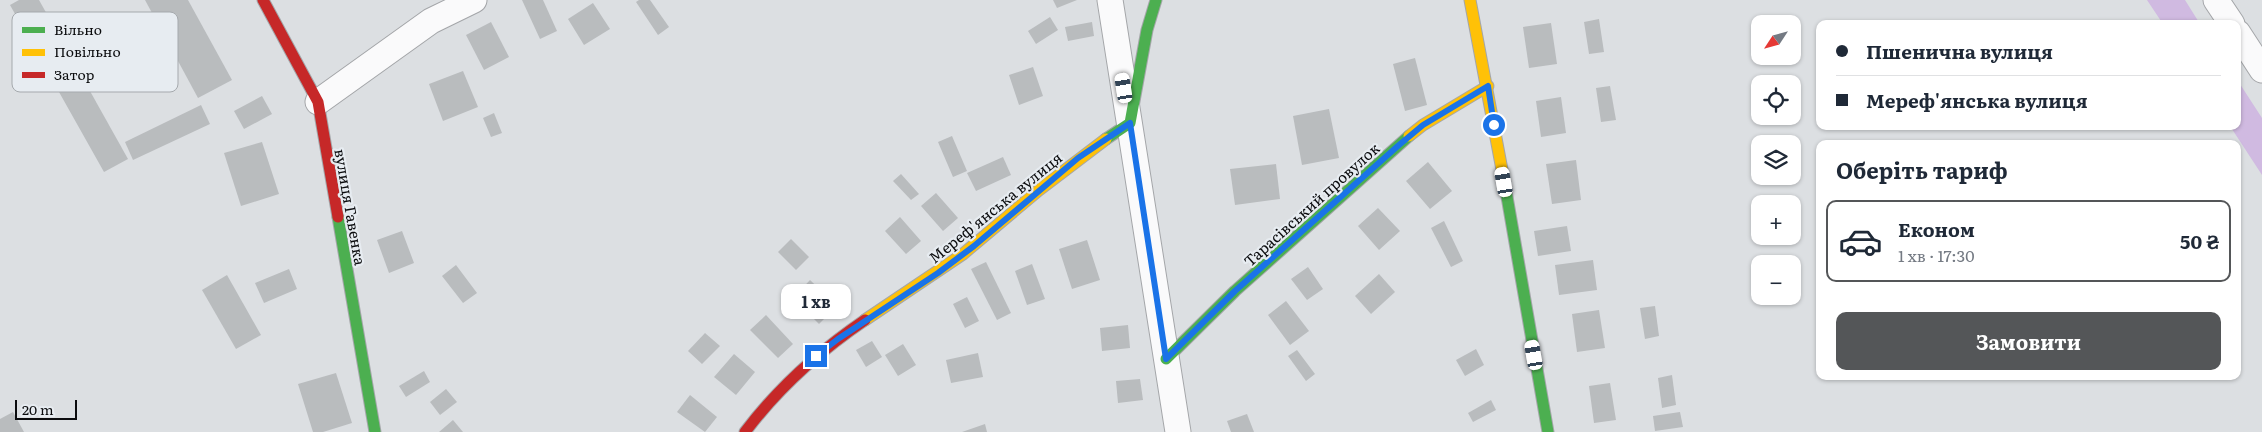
<!DOCTYPE html>
<html lang="uk">
<head>
<meta charset="utf-8">
<style>
  :root { --surface:#fff; --page:#f6f6f7; --text:#1f2937; --muted:#747a83; --line:#e0e1e3; --accent:#545658 }
  body { margin:0; font-family:Literata,serif; background:var(--page); color:var(--text); height:100vh; display:flex; flex-direction:column; font-size:19px; white-space:nowrap }
  * { box-sizing:border-box; margin:0 }
  p { font-size:16px; color:var(--muted) }
  .icon { flex:none; width:28px; height:28px; fill:none; stroke:currentColor; stroke-width:2; stroke-linecap:round; stroke-linejoin:round }
  .map { position:relative; flex:1; overflow:hidden }
  .details { position:absolute; left:1816px; top:140px; width:425px; height:240px; display:flex; flex-direction:column; background:var(--surface); border-radius:10px; box-shadow:0 1px 4px #0004 }
  .details>* { flex:none }
  .top-card { position:absolute; left:1816px; top:20px; width:425px; height:110px; border-radius:10px; box-shadow:0 1px 4px #0004; display:grid; align-content:center; height:110px; padding:0 20px; background:var(--surface) }
  .needle { width:32px; rotate:234deg }
  .fabs { position:absolute; left:1751px; top:15px; display:grid; gap:10px }
  .fabs a { display:grid; place-items:center; width:50px; height:50px; border-radius:10px; background:var(--surface); box-shadow:0 1px 4px #0004; font-size:25px }
  .scale { position:absolute; left:15px; bottom:12px; width:62px; box-sizing:border-box; padding-left:5px; border:2px solid #0b0c0e; border-top:0; font-size:14px; line-height:18px; white-space:nowrap; color:#0b0c0e; -webkit-text-stroke:4px #e7ecf1; paint-order:stroke }
  .end { position:absolute; width:22px; height:22px; margin:-11px; border:6px solid #1a73e8; background:#fff; box-shadow:0 0 0 2px #fff }
  .from { border-radius:50% }
  .bubble { position:absolute; height:35px; border-radius:10px; background:var(--surface); box-shadow:0 1px 4px #0004; font-size:16px; font-weight:700; line-height:35px; text-align:center }
  .car { position:absolute; width:15px; height:30px; margin:-15px -8px; border-radius:6px; box-shadow:0 0 4px 1px #0007; background:linear-gradient(#fff 24%,#345 0 40%,#fff 0 76%,#345 0 86%,#fff 0) }
  .top-card b { display:flex; align-items:center; gap:18px; height:48px; font-size:19px }
  .top-card b+b { border-top:1px solid var(--line) }
  .top-card i { width:12px; height:12px; background:var(--text) }
  ul { padding:0; list-style:none }
  li { display:flex; align-items:center; gap:15px; height:82px; margin:0 10px 8px; padding:0 10px; border:2px solid var(--line); border-radius:10px }
  li div { flex:1 }
  li b { display:block; font-size:19px }
  li em { font-style:normal; font-weight:700 }
  li.current { border-color:var(--accent) }
  li>.icon { width:45px; height:45px; stroke-width:1.5 }
  h2 { padding:0 20px; font-size:22px; line-height:60px }
  .primary-button { display:flex; gap:10px; margin-top:auto; padding:10px 20px }
  .primary-button a { flex:1; height:58px; border-radius:10px; background:var(--accent); color:#fff; font-size:20px; font-weight:700; line-height:58px; text-align:center }
  .map>svg:first-child { display:block }
  .green { fill:#d0bae1 }
  .building { fill:#b9bcbe }
  .lines { fill:none; stroke-linecap:round; stroke-linejoin:round }
  .street-casing { stroke:#a4a6a9; stroke-width:27 }
  .fast-casing { stroke:#a4a6a9; stroke-width:13 }
  .slow-casing { stroke:#a4a6a9; stroke-width:13 }
  .jam-casing { stroke:#a4a6a9; stroke-width:13 }
  .street { stroke:#fafafb; stroke-width:25 }
  .fast { stroke:#4caf50; stroke-width:11 }
  .slow { stroke:#ffc107; stroke-width:11 }
  .jam { stroke:#c62828; stroke-width:11 }
  .route { stroke:#1a73e8; stroke-width:6 }
  .labels { text-anchor:middle; dominant-baseline:central; stroke-width:4.5; stroke-linejoin:round; paint-order:stroke }
  .street-label { font-size:15px; fill:#0b0c0e; stroke:#e7ecf1 }
  .key { fill:#e7ecf1; stroke:#a5a9ad; stroke-width:1 }
  .key-label { font-size:14px; fill:#0b0c0e }
</style>
</head>
<body>
<div class="map">
<svg width="2262" height="432" viewBox="0 0 2262 432">
  <rect width="100%" height="100%" fill="#dcdfe2"/>
  <!-- green -->
  <g class="green">
    <path d="M2147 0H2185L2200 24H2163Z"/>
    <path d="M2238 81 2262 118V175L2230 126H2238Z"/>
  </g>
  <!-- building -->
  <g class="building">
    <path d="M19 0H39L128 159 104 172 10 5Z"/>
    <path d="M145 0H188L232 80 198 98Z"/>
    <path d="M522 0H543L557 31 540 39Z"/>
    <path d="M639 0H650L669 27 658 35 636 2Z"/>
    <path d="M1053 0H1077L1057 8Z"/>
    <path d="M593 3 610 29 584 45 568 19Z"/>
    <path d="M1050 17 1058 30 1036 44 1028 31Z"/>
    <path d="M1599 19 1604 52 1589 54 1584 22Z"/>
    <path d="M491 22 509 57 484 70 466 35Z"/>
    <path d="M1092 22 1094 36 1068 41 1065 27Z"/>
    <path d="M1551 23 1557 64 1529 68 1523 27Z"/>
    <path d="M1415 58 1427 105 1405 111 1393 64Z"/>
    <path d="M1033 67 1043 96 1019 105 1009 75Z"/>
    <path d="M463 71 478 107 443 121 429 84Z"/>
    <path d="M1610 86 1616 120 1601 122 1596 88Z"/>
    <path d="M262 96 272 114 244 129 234 111Z"/>
    <path d="M1561 97 1566 133 1541 137 1536 101Z"/>
    <path d="M201 105 210 124 133 160 125 142Z"/>
    <path d="M1329 109 1339 158 1302 165 1293 116Z"/>
    <path d="M494 113 502 133 491 137 483 118Z"/>
    <path d="M952 136 967 171 953 177 938 142Z"/>
    <path d="M262 142 279 194 241 206 224 153Z"/>
    <path d="M1003 157 1011 175 976 191 967 173Z"/>
    <path d="M1576 160 1581 200 1552 204 1546 164Z"/>
    <path d="M1428 162 1452 191 1430 209 1406 181Z"/>
    <path d="M1276 164 1280 199 1235 205 1230 169Z"/>
    <path d="M901 174 919 194 911 200 893 181Z"/>
    <path d="M936 193 958 218 943 231 921 206Z"/>
    <path d="M1378 208 1400 231 1379 250 1358 226Z"/>
    <path d="M900 217 921 241 906 254 885 231Z"/>
    <path d="M1444 221 1463 261 1451 267 1431 228Z"/>
    <path d="M1567 226 1571 251 1538 256 1534 231Z"/>
    <path d="M402 231 414 263 389 273 377 240Z"/>
    <path d="M791 239 809 257 796 270 778 252Z"/>
    <path d="M1087 240 1100 280 1072 289 1059 249Z"/>
    <path d="M1593 260 1597 290 1559 295 1555 265Z"/>
    <path d="M986 262 1011 313 997 320 971 269Z"/>
    <path d="M1032 264 1045 299 1027 305 1015 271Z"/>
    <path d="M456 265 477 293 463 303 442 276Z"/>
    <path d="M1308 267 1323 289 1307 300 1291 279Z"/>
    <path d="M289 269 297 289 264 303 255 283Z"/>
    <path d="M1379 274 1395 292 1371 314 1355 296Z"/>
    <path d="M227 275 261 335 236 349 202 290Z"/>
    <path d="M810 280 837 306 819 324 793 298Z"/>
    <path d="M967 297 979 321 965 328 953 304Z"/>
    <path d="M1286 301 1309 331 1290 345 1268 315Z"/>
    <path d="M1655 306 1659 336 1645 339 1640 308Z"/>
    <path d="M1599 310 1605 348 1577 352 1572 314Z"/>
    <path d="M766 315 793 344 778 358 750 330Z"/>
    <path d="M1128 325 1130 348 1102 351 1100 328Z"/>
    <path d="M705 333 720 346 702 364 688 351Z"/>
    <path d="M872 341 882 357 866 367 856 350Z"/>
    <path d="M903 344 916 365 898 376 885 355Z"/>
    <path d="M1476 349 1484 365 1465 376 1456 360Z"/>
    <path d="M1297 350 1315 374 1306 381 1288 356Z"/>
    <path d="M978 353 983 377 951 383 946 360Z"/>
    <path d="M734 354 755 372 736 395 714 377Z"/>
    <path d="M424 371 430 382 406 397 399 386Z"/>
    <path d="M336 373 352 423 323 432H313L298 384Z"/>
    <path d="M1672 375 1676 405 1662 408 1658 378Z"/>
    <path d="M1140 379 1143 400 1118 403 1116 381Z"/>
    <path d="M1610 383 1616 420 1594 423 1589 386Z"/>
    <path d="M446 389 457 402 440 415 430 402Z"/>
    <path d="M690 395 717 417 705 432 677 412Z"/>
    <path d="M1491 400 1496 410 1473 422 1468 413Z"/>
    <path d="M13 412 24 432H0V419Z"/>
    <path d="M1680 412 1683 427 1655 431 1653 416Z"/>
    <path d="M1247 414 1254 432H1231L1227 421Z"/>
    <path d="M453 420 463 432H439Z"/>
    <path d="M985 424 987 432H962Z"/>
  </g>
  <g class="lines">
    <!-- street casing -->
    <g class="street-casing">
      <g id="street">
        <path d="M1110 0 1178 432"/>
        <path d="M2216 0 2232 24"/>
        <path d="M2238 33 2262 70"/>
        <path d="M318 102 431 21 474 0"/>
      </g>
    </g>
    <!-- fast casing -->
    <g class="fast-casing">
      <g id="fast">
        <path d="M1106 139 1130 123 1147 30 1156 0"/>
        <path d="M1506 191 1548 432"/>
        <path d="M338 217 375 432"/>
        <path d="M1166 359 1235 291 1409 136"/>
      </g>
    </g>
    <!-- slow casing -->
    <g class="slow-casing">
      <g id="slow">
        <path d="M1470 0 1506 191"/>
        <path d="M1409 136 1423 125 1488 86"/>
        <path d="M865 320 963 254 1039 190 1106 139"/>
      </g>
    </g>
    <!-- jam casing -->
    <g class="jam-casing">
      <g id="jam">
        <path d="M263 0 318 102 338 217"/>
        <path d="M745 432C779 387 818 352 865 320"/>
      </g>
    </g>
    <!-- street -->
    <use href="#street" class="street"/>
    <!-- fast -->
    <use href="#fast" class="fast"/>
    <!-- slow -->
    <use href="#slow" class="slow"/>
    <!-- jam -->
    <use href="#jam" class="jam"/>
  </g>
  <g class="lines">
    <!-- route -->
    <path class="route" d="M816 356 838 339 938 273 974 246 1078 158 1130 123 1166 359 1235 291 1399 145 1423 125 1488 86 1494 125"/>
  </g>
  <g class="labels">
    <!-- street labels -->
    <g class="street-label">
      <text transform="translate(1311 204) rotate(-42)">Тарасівський провулок</text>
      <text transform="translate(351 207) rotate(80)">вулиця Гавенка</text>
      <text transform="translate(995 207) rotate(-39)">Мереф'янська вулиця</text>
    </g>
  </g>
  <!-- legend -->
  <rect x="12" y="12" width="166" height="80" rx="8" class="key"/>
  <rect x="22" y="27" width="23" height="6" fill="#4caf50"/>
  <rect x="22" y="49" width="23" height="7" fill="#ffc107"/>
  <rect x="22" y="72" width="23" height="6" fill="#c62828"/>
  <g class="key-label">
    <text x="54" y="35">Вільно</text>
    <text x="54" y="57">Повільно</text>
    <text x="54" y="80">Затор</text>
  </g>
</svg>
<div class="fabs">
<a><svg class="needle" viewBox="-14 -14 28 28"><path d="M0-13l5 13h-10z" fill="#e53935"/><path d="M0 13l5-13h-10z" fill="#747a83"/></svg></a>
<a><svg class="icon" aria-label="locate" viewBox="0 0 24 24"><circle cx="12" cy="12" r="6"/><path d="M12 2v4M12 18v4M2 12h4M18 12h4"/></svg></a>
<a><svg class="icon" aria-label="layers" viewBox="0 0 24 24"><path d="M12 4l9 5-9 5-9-5zM3 14l9 5 9-5"/></svg></a>
<a>+</a>
<a>−</a>
</div>
<div class="scale">20 m</div>
<i class="end from" style="left:1494px;top:125px"></i>
<i class="end" style="left:816px;top:356px"></i>
<div class="bubble" style="left:781px;top:284px;width:70px">1 хв</div>
<i class="car" style="left:1124px;top:88px;rotate:351deg"></i>
<i class="car" style="left:1504px;top:182px;rotate:350deg"></i>
<i class="car" style="left:1534px;top:355px;rotate:350deg"></i>
<div class="top-card">
<b><i class="from"></i>Пшенична вулиця</b>
<b><i></i>Мереф'янська вулиця</b>
</div>
<section class="details">
<h2>Оберіть тариф</h2>
<ul>
<li class="current"><svg class="icon" aria-label="car" viewBox="0 0 24 24"><path d="M5 17H2v-5l4-1 3-4h7l3 4 3 1v5h-3M9 17h6M6 11h13"/><circle cx="7" cy="17" r="2"/><circle cx="17" cy="17" r="2"/></svg><div><b>Економ</b><p>1 хв · 17:30</p></div><em>50 ₴</em></li>
</ul>
<div class="primary-button"><a>Замовити</a></div>
</section>
</div>
</body>
</html>
